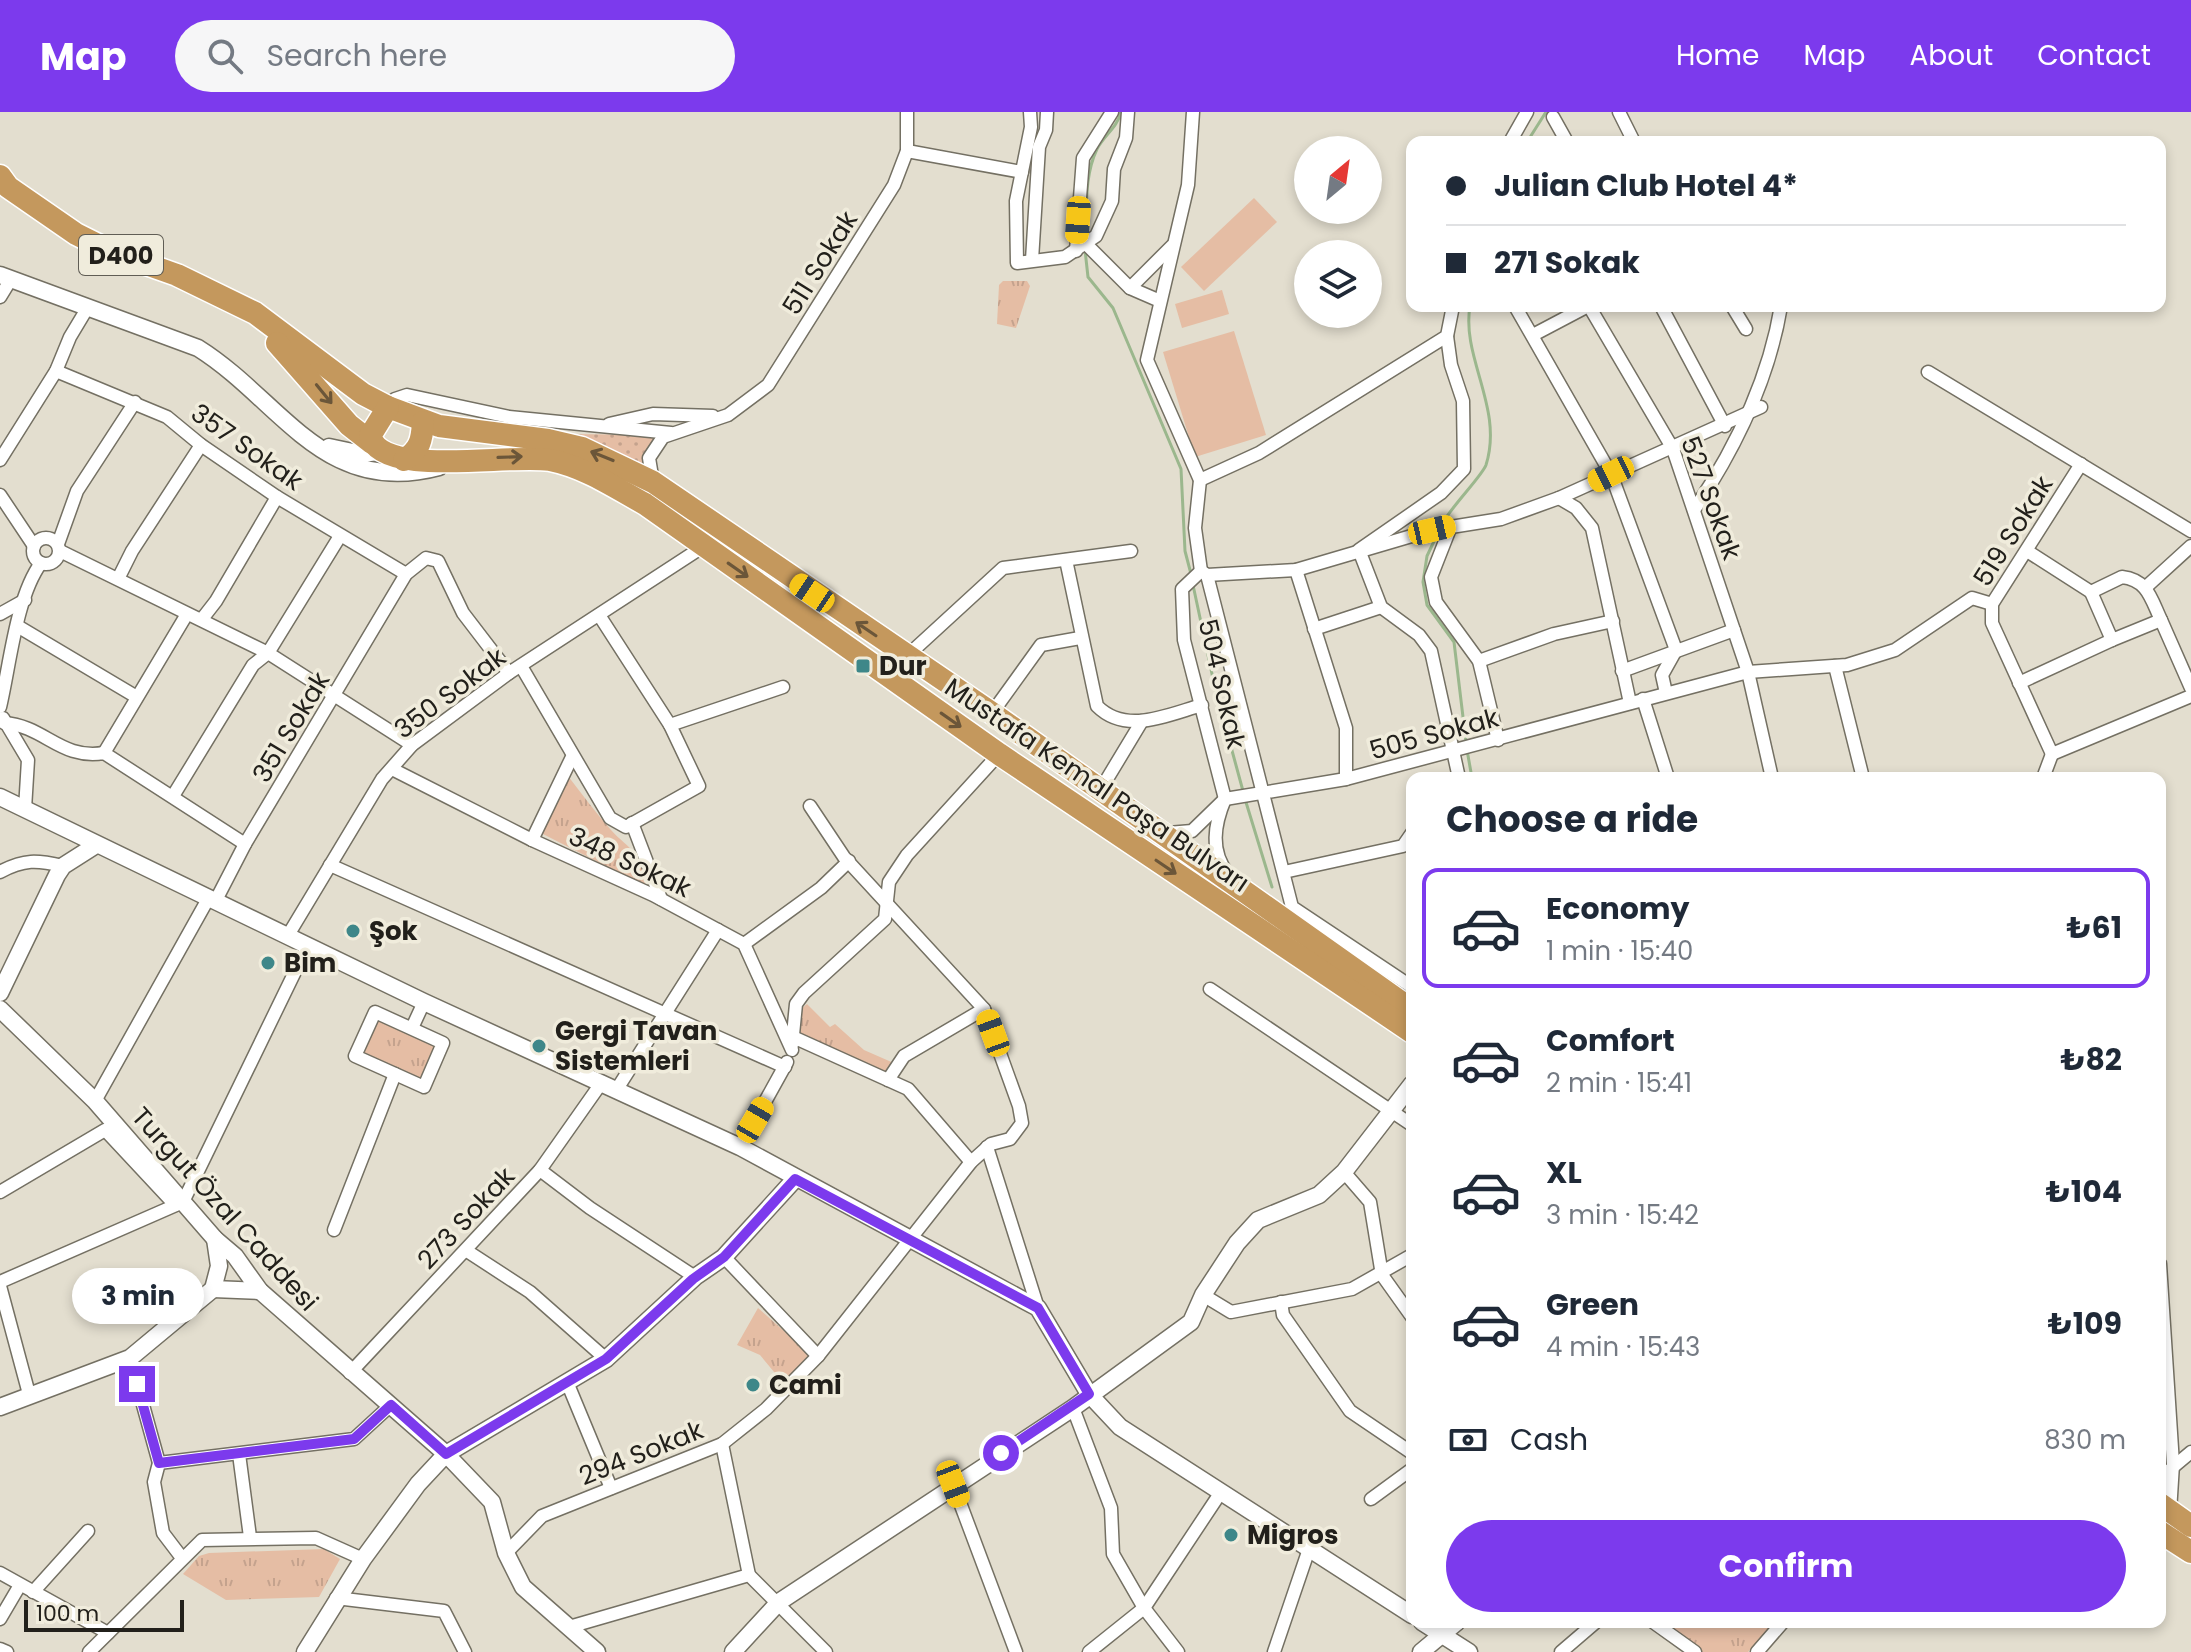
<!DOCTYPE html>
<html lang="en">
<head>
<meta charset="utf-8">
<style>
  :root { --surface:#fff; --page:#f6f6f7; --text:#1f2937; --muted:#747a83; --line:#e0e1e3; --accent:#7c3aed }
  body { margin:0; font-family:Poppins,sans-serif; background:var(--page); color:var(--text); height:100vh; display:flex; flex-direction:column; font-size:30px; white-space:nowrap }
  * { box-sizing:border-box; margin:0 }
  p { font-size:26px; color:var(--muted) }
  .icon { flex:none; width:44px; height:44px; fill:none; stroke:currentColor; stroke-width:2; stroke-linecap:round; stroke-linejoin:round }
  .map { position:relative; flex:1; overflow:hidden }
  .drawer { position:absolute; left:1406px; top:660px; width:760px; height:856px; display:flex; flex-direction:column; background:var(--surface); border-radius:16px; box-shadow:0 4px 12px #0003 }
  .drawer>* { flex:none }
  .hud { position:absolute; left:1406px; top:24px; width:760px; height:176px; border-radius:16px; box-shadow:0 4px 12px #0003; display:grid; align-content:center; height:176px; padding:0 40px; background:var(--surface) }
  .needle { width:52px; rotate:29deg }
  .tools { position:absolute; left:1294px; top:24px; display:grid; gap:16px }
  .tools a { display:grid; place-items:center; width:88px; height:88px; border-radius:50%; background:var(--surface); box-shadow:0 4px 12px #0003; font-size:40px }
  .scale { position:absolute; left:24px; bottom:20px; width:160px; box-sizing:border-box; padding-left:8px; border:4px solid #22201b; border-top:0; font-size:22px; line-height:28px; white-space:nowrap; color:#22201b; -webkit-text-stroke:6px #f0ecdc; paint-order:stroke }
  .end { position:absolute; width:36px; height:36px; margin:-18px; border:10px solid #7c3aed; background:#fff; box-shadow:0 0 0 4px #fff }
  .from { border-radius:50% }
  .bubble { position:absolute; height:56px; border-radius:28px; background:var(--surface); box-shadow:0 4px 12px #0003; font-size:26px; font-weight:700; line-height:56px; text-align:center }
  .car { position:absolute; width:24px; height:48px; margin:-24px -12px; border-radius:10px; box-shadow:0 0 6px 2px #0007; background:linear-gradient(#f5c518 24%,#345 0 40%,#f5c518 0 76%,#345 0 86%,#f5c518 0) }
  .hud b { display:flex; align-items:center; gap:28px; height:76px; font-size:30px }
  .hud b+b { border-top:2px solid var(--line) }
  .hud i { width:20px; height:20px; background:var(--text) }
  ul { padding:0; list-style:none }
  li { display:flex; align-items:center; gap:24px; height:120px; margin:0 16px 12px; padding:0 24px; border:4px solid transparent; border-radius:16px }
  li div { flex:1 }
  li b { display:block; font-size:30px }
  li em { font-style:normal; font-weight:700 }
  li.selected { border-color:var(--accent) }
  li>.icon { width:72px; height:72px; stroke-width:1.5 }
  h2 { padding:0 40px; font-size:36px; line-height:96px }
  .pay { display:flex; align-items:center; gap:20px; height:88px; padding:0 40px; font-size:30px }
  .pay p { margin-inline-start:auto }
  .button { display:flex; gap:16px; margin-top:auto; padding:16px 40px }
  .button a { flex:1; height:92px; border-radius:48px; background:var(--accent); color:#fff; font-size:32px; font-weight:700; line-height:92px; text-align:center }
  header { display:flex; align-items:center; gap:48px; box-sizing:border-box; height:112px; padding:0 40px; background:var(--accent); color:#fff }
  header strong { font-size:38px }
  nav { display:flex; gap:44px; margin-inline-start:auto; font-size:28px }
  .search { width:560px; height:72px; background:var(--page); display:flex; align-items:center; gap:20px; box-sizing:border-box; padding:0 28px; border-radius:44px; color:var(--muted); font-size:30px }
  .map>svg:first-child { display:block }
  .grass { fill:url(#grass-dots) }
  .park { fill:url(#park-tufts) }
  .pitch { fill:#e5bda4 }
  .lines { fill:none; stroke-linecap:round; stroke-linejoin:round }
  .stream { stroke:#9bb78d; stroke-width:3 }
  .street-casing { stroke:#747063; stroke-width:15 }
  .secondary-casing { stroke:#747063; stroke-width:19 }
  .highway-casing { stroke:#fff; stroke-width:25 }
  .street { stroke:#fff; stroke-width:12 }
  .secondary { stroke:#fff; stroke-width:16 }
  .highway { stroke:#c4985d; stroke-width:22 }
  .oneway { stroke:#6b5639 }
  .route { stroke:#7c3aed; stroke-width:10 }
  .poi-dot { fill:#3e8789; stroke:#f0ecdc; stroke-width:3 }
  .labels { text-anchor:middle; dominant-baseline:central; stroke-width:7; stroke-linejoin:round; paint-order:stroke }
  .shield { fill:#f0ecdc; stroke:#605d55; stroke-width:2 }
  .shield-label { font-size:24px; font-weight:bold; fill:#22201b }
  .street-label { font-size:26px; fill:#22201b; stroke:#f0ecdc }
  .poi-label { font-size:26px; font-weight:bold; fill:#22201b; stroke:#f0ecdc; text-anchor:start }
</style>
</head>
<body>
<header>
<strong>Map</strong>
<div class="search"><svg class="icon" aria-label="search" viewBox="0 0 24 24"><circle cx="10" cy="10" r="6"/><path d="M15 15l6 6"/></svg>Search here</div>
<nav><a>Home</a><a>Map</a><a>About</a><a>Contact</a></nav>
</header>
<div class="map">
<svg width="2191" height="1540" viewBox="0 0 2191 1540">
  <defs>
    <pattern id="grass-dots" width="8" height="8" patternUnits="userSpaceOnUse" patternTransform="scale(2)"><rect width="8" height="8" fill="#e5bda4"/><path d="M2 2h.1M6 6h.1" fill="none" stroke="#c4a28d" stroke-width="1.8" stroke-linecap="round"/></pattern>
    <pattern id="park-tufts" width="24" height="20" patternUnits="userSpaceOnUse" patternTransform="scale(2)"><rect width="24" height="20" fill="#e5bda4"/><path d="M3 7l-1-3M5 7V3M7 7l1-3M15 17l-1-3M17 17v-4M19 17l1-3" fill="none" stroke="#c4a28d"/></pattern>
  </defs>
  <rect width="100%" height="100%" fill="#e3decf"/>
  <!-- grass -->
  <path class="grass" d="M566 322 659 323 644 343 645 357Z"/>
  <!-- park -->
  <g class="park">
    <path d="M1003 169H1027L1030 174 1016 216 997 212 999 173Z"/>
    <path d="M568 664C582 682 596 701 611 718 627 736 649 745 645 774L541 721Z"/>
    <path d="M807 892 830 915 835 912 864 938 896 952 887 966 802 925 795 914 800 898Z"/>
    <path d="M376 903 441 932 423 973 358 944Z"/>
    <path d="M758 1196 813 1245 784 1272 760 1243 737 1233Z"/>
    <path d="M324 1437 340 1447 319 1485 226 1488 183 1462 199 1444 209 1441Z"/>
    <path d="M1655 1510H1774L1748 1540H1696Z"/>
  </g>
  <!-- pitch -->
  <g class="pitch">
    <path d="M1254 86 1277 110 1204 179 1181 155Z"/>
    <path d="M1222 178 1229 202 1182 216 1175 192Z"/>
    <path d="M1234 219 1266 323 1195 345 1163 240Z"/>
  </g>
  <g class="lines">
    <!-- stream -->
    <g class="stream">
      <path d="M1527 30 1546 0"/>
      <path d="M1085 127C1087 97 1084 64 1097 37 1104 23 1117 16 1121 0"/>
      <path d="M1085 138 1088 165 1113 196 1181 357 1185 439 1191 462"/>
      <path d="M1442 412C1451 395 1482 364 1486 353 1504 296 1461 246 1470 194"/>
      <path d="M1437 423 1427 444 1423 470 1427 493 1454 530 1466 630"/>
      <path d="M1193 473 1215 576 1243 679"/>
      <path d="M1467 638 1472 666"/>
      <path d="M1245 687 1272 775"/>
    </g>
    <!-- street casing -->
    <g class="street-casing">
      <g id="street">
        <path d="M1030 0 1031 15 1016 89 1017 151 1065 145 1096 124 1112 89 1114 57 1126 26 1128 0"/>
        <path d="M1193 0 1188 73 1147 248 1200 368 1195 416 1201 459"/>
        <path d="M1619 0 1634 30"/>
        <path d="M1553 5 1567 30"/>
        <path d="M1510 30 1527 0"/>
        <path d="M907 39 1022 60"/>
        <path d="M1086 132 1130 176 1160 189"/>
        <path d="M1076 139 1083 46 1112 0"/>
        <path d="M1032 148 1039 35 1046 18 1047 0"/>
        <path d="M1130 176 1172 134"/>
        <path d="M0 185 11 167"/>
        <path d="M1515 194 1611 362 1676 538 1662 563 1666 581"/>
        <path d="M1589 194 1673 337 1748 560 1772 666"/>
        <path d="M1661 194 1725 314"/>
        <path d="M1732 194 1746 217"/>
        <path d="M1533 223 1588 194"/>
        <path d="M1447 224 1451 253 1463 289 1464 357 1441 381 1359 438 1381 495 1419 523 1431 539 1459 666"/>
        <path d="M56 259 167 305 201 333 277 385 406 462"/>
        <path d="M1928 260 2191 419"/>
        <path d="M388 295 395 287 407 283 509 305 671 321"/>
        <path d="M609 312 653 302 713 304"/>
        <path d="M0 348 56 259 70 225 88 195"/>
        <path d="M1200 368 1259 341 1447 224 1453 194"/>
        <path d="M653 370 649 346 663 325 728 303 768 273 894 73 907 39V0"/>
        <path d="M0 383 34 434"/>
        <path d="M1559 386 1576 396 1592 416 1630 591"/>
        <path d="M1694 398C1735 337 1769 267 1781 194"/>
        <path d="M1451 414 1431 465 1436 490 1479 549 1498 628"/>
        <circle cx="46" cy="439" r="13"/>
        <path d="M58 432 77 379 135 290"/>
        <path d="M60 439 268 541 412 633"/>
        <path d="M2027 439 2091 480"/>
        <path d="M1066 448 1097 594C1126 623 1167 603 1202 593"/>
        <path d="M1296 458 1346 616V667"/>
        <path d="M1201 459 1207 463 1296 458 1432 418 1501 407 1559 386 1761 295"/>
        <path d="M1201 459 1182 477 1184 528 1225 687"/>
        <path d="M1207 463 1292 795 1412 875"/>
        <path d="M119 465 132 439 201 333"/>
        <path d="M2122 465C2148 468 2151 487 2161 508L2112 528 2091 480Z"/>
        <path d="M2146 475 2191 434"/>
        <path d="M0 502 25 488"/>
        <path d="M202 507 216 489 277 385"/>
        <path d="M2161 508 2191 576"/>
        <path d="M19 515 135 584"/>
        <path d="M1314 517 1381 495"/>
        <path d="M906 545 1003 456 1131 439"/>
        <path d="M1479 549 1554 522 1613 509"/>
        <path d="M521 554 610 706 626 715 699 674 670 613 599 503"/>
        <path d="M1835 554 1863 666"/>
        <path d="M1622 559 1734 518"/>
        <path d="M2019 571 2112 528"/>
        <path d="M1643 587 1668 666"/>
        <path d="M0 595C10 553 16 485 41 451"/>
        <path d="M992 601 1041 533 1080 526"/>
        <path d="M3 606 28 648 25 697"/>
        <path d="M4 611C45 614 60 648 104 641L245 732"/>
        <path d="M670 613 783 575"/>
        <path d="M104 641 187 502"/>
        <path d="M2052 642 1992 511V492L2081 352"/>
        <path d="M2052 642 2191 584"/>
        <path d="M392 657 532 728 653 783 744 832 792 938"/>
        <path d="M2043 666 2052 642"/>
        <path d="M1101 677 1142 609"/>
        <path d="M173 684 253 553 268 541 340 424"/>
        <path d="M1225 687C1214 713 1210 739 1228 762"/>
        <path d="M632 711 661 787"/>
        <path d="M1168 721 1192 719 1225 687 1346 667 1748 560 1847 553 1895 538 1972 486 1992 492"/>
        <path d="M532 728 572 645"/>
        <path d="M330 753 785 955"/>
        <path d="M0 760C24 747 37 748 63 754"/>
        <path d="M1284 760 1403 734 1412 721"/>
        <path d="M215 790 245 732 406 462 426 446 438 449 463 501 509 561"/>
        <path d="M287 825 382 667 412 633 509 561 704 434"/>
        <path d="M744 832 821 776 849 749"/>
        <path d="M1210 877 1412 1013"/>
        <path d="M375 900 443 931 424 975 355 944Z"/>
        <path d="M412 916 424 890"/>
        <path d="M793 925 908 977 971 1050"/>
        <path d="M792 933 796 892 804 881 885 807 889 770 907 743 999 642"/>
        <path d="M888 968 904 944 984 897"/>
        <path d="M617 977 718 818"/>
        <path d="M95 989 208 787"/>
        <path d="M740 1035 787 950"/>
        <path d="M987 1035 1038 1196"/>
        <path d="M540 1058 590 1096 695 1165"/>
        <path d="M1344 1060 1370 1090 1382 1163 1412 1205"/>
        <path d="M0 1080 105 1018 175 1093"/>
        <path d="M334 1118 395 962"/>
        <path d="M467 1139 530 1180 606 1247"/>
        <path d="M724 1145 818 1244"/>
        <path d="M2160 1152 2173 1352 2170 1400"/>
        <path d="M0 1170 183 1090 307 835"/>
        <path d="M0 1174 29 1282"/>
        <path d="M1203 1183 1231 1200 1352 1177 1412 1143"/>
        <path d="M1281 1190 1283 1203 1350 1299 1412 1341"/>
        <path d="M130 1246 159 1351 154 1370 163 1421 182 1446"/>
        <path d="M350 1261 540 1058 602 970"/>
        <path d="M567 1270 611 1376"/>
        <path d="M1073 1296 1111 1396 1113 1442 1144 1496 1178 1540"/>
        <path d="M722 1332 749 1463"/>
        <path d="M239 1342 250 1425"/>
        <path d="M159 1351 354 1327 391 1293"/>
        <path d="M2160 1366 2191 1340"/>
        <path d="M953 1372 1016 1540"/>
        <path d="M1371 1387 1412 1357"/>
        <path d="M506 1441 542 1404 722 1332 766 1297 818 1244 971 1050 991 1032 1010 1027 1022 1011 1019 994 984 897 844 745 810 694"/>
        <path d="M0 1461 108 1521"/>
        <path d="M33 1480 88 1419"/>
        <path d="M336 1486 444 1499 465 1540"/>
        <path d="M0 1507 20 1473"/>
        <path d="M1653 1510 1695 1540"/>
        <path d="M569 1515 749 1463 826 1540"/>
        <path d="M0 1537 7 1540"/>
        <path d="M89 1540 202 1428 316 1426 363 1447"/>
        <path d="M1089 1540 1144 1496 1221 1380"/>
        <path d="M1274 1540 1309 1437"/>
        <path d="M1561 1540 1596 1510"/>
        <path d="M1757 1540 1783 1510"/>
      </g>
    </g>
    <!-- secondary casing -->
    <g class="secondary-casing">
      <g id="secondary">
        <path d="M0 163 198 236C281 288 324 386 439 355"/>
        <path d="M329 335 362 342 378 340"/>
        <path d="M0 685 424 890 740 1035 1038 1196 1089 1282 1120 1315 1412 1503"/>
        <path d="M0 881 57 763 63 754 96 733"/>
        <path d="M0 897 95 989 215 1127 235 1144 260 1179 446 1342 492 1390 506 1441 523 1475 597 1540"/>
        <path d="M213 1177 219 1154 215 1127"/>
        <path d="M213 1177 260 1179"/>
        <path d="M0 1295 130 1246 213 1177"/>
        <path d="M1422 1510 1469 1540"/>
        <path d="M305 1540 363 1447 418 1372 446 1342 606 1247 695 1165 724 1145 795 1067"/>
        <path d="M733 1540 779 1490 1073 1296 1191 1210 1203 1183 1237 1131 1258 1108 1319 1083 1344 1060 1412 972"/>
        <path d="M1421 1540 1457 1510"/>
      </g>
    </g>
    <!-- highway casing -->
    <g class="highway-casing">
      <g id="highway">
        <path d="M0 64 8 75 76 122 112 140 177 163 255 201 363 282 388 295 439 314 548 328 582 336 653 370 992 601 1412 898"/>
        <path d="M277 231 349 313 372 331"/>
        <path d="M388 295 370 324C382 367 510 341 550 348 585 355 614 375 645 392L999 642 1412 920"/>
        <path d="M404 348C420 338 422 328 423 310"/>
        <path d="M2160 1392 2191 1414"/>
        <path d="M2160 1420 2191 1440"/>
      </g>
    </g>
    <!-- street -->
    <use href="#street" class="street"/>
    <!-- secondary -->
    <use href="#secondary" class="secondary"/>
    <!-- highway -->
    <use href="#highway" class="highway"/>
  </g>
  <!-- one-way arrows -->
  <defs><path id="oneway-shaft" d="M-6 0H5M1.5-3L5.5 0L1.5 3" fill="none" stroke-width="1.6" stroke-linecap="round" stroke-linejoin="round" transform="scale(2)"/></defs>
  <g class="oneway">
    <use href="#oneway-shaft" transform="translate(324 282) rotate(51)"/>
    <use href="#oneway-shaft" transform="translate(602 344) rotate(-158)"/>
    <use href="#oneway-shaft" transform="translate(510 345) rotate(-2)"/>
    <use href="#oneway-shaft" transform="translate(738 458) rotate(35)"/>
    <use href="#oneway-shaft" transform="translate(866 517) rotate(-146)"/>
    <use href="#oneway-shaft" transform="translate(951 608) rotate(35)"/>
    <use href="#oneway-shaft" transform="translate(1166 755) rotate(34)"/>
  </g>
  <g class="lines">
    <!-- route -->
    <path class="route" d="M137 1272 159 1351 354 1327 391 1293 446 1342 606 1247 693 1167 724 1145 795 1067 1038 1196 1089 1282 1001 1341"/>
  </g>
  <!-- markers -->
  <g class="poi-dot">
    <rect x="855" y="546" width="16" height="16" rx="4"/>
    <circle cx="353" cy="819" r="8"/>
    <circle cx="268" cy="851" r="8"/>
    <circle cx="539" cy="934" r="8"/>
    <circle cx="753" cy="1273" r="8"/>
    <circle cx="1231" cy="1423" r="8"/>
  </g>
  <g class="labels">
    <!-- shield labels -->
    <rect class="shield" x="79" y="123" width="84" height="40" rx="6"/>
    <g class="shield-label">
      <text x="121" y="143">D400</text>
    </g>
    <!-- street labels -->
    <g class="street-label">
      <text transform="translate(820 151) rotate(-58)">511 Sokak</text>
      <text transform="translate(247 335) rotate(35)">357 Sokak</text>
      <text transform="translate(1711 386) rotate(70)">527 Sokak</text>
      <text transform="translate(2013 419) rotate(-58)">519 Sokak</text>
      <text transform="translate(1222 572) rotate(77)">504 Sokak</text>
      <text transform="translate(450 581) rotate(-37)">350 Sokak</text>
      <text transform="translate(291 615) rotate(-59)">351 Sokak</text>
      <text transform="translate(1434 622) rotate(-15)">505 Sokak</text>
      <text transform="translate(1097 673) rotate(34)">Mustafa Kemal Paşa Bulvarı</text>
      <text transform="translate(630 750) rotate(25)">348 Sokak</text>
      <text transform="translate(225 1097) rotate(48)">Turgut Özal Caddesi</text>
      <text transform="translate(466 1106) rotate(-47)">273 Sokak</text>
      <text transform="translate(641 1341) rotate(-22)">294 Sokak</text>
    </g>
    <!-- poi labels -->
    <g class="poi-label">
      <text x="879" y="554">Dur</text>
      <text x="369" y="819">Şok</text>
      <text x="284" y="851">Bim</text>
      <text x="555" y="919">Gergi Tavan<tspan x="555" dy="30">Sistemleri</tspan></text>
      <text x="769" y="1273">Cami</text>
      <text x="1247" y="1423">Migros</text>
    </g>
  </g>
</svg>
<div class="tools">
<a><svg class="needle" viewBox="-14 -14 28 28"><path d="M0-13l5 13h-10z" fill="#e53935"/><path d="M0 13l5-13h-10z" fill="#747a83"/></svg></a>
<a><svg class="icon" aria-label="layers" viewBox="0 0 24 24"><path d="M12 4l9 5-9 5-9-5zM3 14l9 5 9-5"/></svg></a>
</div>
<div class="scale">100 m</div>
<i class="end from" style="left:1001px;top:1341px"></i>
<i class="end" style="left:137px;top:1272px"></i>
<div class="bubble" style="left:72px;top:1156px;width:132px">3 min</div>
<i class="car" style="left:1078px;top:108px;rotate:184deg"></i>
<i class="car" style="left:1611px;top:362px;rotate:244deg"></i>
<i class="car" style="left:1432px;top:418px;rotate:77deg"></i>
<i class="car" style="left:812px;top:481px;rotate:304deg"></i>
<i class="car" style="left:993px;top:921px;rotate:340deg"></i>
<i class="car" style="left:755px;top:1008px;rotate:30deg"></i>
<i class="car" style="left:953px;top:1372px;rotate:159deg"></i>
<div class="hud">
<b><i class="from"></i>Julian Club Hotel 4*</b>
<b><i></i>271 Sokak</b>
</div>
<section class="drawer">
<h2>Choose a ride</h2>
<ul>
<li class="selected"><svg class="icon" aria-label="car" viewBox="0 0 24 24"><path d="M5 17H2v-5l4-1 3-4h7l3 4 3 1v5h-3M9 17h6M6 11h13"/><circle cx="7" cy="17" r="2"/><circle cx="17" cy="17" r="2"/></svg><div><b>Economy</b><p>1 min · 15:40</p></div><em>₺61</em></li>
<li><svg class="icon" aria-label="car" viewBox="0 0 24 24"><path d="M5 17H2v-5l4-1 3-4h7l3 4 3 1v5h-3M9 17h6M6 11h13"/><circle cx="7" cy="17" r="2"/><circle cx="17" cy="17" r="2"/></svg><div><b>Comfort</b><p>2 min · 15:41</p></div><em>₺82</em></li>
<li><svg class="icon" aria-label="car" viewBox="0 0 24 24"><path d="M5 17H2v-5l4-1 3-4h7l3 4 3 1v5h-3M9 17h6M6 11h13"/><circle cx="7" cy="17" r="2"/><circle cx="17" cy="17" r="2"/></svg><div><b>XL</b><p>3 min · 15:42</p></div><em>₺104</em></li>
<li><svg class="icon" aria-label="car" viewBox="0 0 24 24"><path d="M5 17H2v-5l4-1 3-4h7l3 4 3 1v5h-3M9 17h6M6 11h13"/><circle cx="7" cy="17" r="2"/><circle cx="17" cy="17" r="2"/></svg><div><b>Green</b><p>4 min · 15:43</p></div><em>₺109</em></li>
</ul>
<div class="pay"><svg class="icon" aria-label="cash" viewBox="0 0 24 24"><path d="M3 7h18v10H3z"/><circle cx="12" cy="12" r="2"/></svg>Cash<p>830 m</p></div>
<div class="button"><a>Confirm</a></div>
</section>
</div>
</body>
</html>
